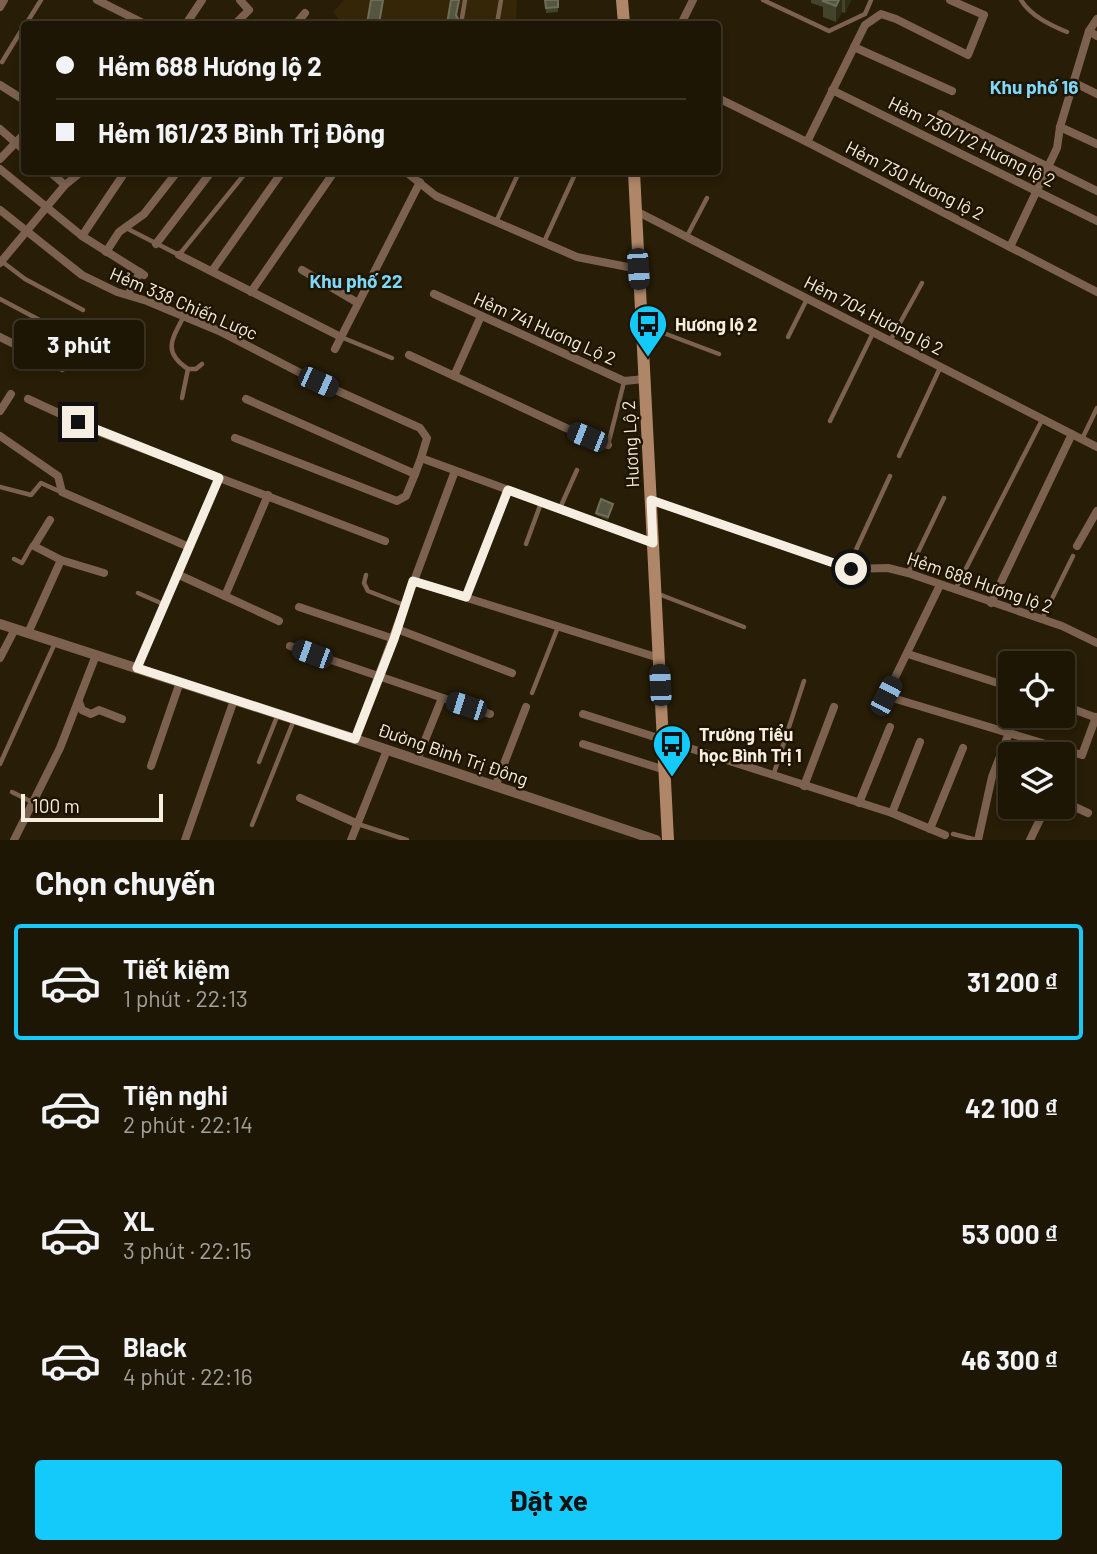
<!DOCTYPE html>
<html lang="vi">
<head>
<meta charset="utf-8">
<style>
  :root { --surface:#1e1604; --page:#2b2313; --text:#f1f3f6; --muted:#a19f9a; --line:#3c3526; --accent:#13cafb }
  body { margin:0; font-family:Barlow,sans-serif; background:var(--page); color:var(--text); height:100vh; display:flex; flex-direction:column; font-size:26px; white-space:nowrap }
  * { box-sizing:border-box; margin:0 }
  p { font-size:23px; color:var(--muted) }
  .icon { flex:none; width:38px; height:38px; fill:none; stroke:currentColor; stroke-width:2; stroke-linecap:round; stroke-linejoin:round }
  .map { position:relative; height:840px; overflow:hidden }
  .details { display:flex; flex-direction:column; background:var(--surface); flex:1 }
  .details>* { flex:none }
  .hud { position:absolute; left:21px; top:21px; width:700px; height:154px; border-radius:7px; box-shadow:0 4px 10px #0003,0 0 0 2px var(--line); display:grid; align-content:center; height:154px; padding:0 35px; background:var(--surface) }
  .controls { position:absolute; left:998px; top:651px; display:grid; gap:14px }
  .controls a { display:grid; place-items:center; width:77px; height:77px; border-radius:7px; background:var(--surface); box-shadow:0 4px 10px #0003,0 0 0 2px var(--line); font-size:35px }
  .scale { position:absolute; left:21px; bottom:18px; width:142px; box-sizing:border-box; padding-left:7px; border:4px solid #f6efe1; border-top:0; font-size:19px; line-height:24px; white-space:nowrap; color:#f6efe1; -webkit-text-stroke:5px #1e1400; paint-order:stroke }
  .end { position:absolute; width:32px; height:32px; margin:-16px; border:9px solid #f6efe1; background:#111; box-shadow:0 0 0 4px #111 }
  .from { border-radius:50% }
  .bubble { position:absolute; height:49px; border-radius:7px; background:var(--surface); box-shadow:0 4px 10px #0003,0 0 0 2px var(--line); font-size:23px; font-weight:700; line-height:49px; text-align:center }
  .car { position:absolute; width:21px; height:42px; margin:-21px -10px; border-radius:9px; box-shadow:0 0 5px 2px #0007; background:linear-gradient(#222 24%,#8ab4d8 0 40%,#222 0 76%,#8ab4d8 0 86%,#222 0) }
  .hud b { display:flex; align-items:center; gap:24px; height:66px; font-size:26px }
  .hud b+b { border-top:2px solid var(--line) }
  .hud i { width:18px; height:18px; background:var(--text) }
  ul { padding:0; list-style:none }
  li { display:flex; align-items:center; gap:21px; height:116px; margin:0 14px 10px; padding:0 21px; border:4px solid transparent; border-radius:7px }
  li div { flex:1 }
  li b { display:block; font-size:26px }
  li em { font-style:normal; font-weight:700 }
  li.on { border-color:var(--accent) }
  li>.icon { width:63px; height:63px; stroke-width:1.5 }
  h2 { padding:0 35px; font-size:32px; line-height:84px }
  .action { display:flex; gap:14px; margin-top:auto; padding:14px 35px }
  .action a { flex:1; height:80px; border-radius:7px; background:var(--accent); color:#111; font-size:28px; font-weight:700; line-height:80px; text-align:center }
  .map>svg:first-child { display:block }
  .built { fill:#342607 }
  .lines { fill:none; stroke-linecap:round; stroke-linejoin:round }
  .service { stroke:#7b614e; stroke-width:4.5 }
  .minor { stroke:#7b614e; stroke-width:8 }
  .tertiary { stroke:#7b614e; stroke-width:10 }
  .secondary { stroke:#b08668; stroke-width:12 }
  .wall { fill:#43442d }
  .shaded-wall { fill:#302d15 }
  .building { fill:#565640; stroke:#6f6e59; stroke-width:2 }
  .route { stroke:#f6efe1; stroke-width:9 }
  .labels { text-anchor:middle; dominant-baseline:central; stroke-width:5; stroke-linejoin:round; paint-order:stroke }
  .street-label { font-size:18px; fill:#f6efe1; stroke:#1e1400 }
  .poi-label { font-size:18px; font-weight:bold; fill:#f6efe1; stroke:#1e1400; text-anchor:start }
  .neighbourhood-label { font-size:19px; font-weight:bold; fill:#7dd9fb; stroke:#1e1400 }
</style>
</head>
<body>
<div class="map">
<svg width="1097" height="840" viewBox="0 0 1097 840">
  <rect width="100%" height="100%" fill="#281d06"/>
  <!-- built -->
  <path class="built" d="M344 0H517L516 24H342L333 12Z"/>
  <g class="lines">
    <!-- service -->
    <g class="service">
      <path d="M763 0 829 31 865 14 871 0"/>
      <path d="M1021 0C1031 16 1050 25 1067 32"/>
      <path d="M26 24 41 0"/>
      <path d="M461 24 465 0"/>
      <path d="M497 24 501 0"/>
      <path d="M2 62 24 26"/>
      <path d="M496 222 519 172"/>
      <path d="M126 228 179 255 243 176"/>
      <path d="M687 236 707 198"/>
      <path d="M544 242 576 172"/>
      <path d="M0 260 25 279 83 310"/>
      <path d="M0 299 79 341"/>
      <path d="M184 316C172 339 162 352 188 369H196L202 364"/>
      <path d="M645 326 719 354"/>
      <path d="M341 337 392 358"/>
      <path d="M788 337 807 299"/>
      <path d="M890 341 922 283"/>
      <path d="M182 398 188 369"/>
      <path d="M830 421 873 333"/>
      <path d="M1082 439 1097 408"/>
      <path d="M608 445 624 382"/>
      <path d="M899 456 940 368"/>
      <path d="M0 487 31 495 41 483 61 492"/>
      <path d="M560 508 577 470"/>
      <path d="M526 544 541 503"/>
      <path d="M14 559 22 563 32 545 34 546"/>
      <path d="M848 567 890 476"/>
      <path d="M908 573 944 498"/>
      <path d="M366 575 364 583 368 591 404 605"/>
      <path d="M955 590 1042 420"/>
      <path d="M138 593 163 604"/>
      <path d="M656 593 744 627"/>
      <path d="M1042 619 1073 556"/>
      <path d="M532 693 558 627"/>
      <path d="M259 762 278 714"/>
      <path d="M0 764 55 643"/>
      <path d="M773 776 804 681"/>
      <path d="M12 792 32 802"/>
      <path d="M358 824 407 840"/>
      <path d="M252 825 294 720"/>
      <path d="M953 834 977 840"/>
    </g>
    <!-- minor -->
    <g class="minor">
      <path d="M97 0 145 24"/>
      <path d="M0 7 4 0"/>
      <path d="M1097 19 1089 31 1097 36"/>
      <path d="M186 24 202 0"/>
      <path d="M235 24 249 10 240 0"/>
      <path d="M296 24 305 13"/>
      <path d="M681 24 693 0"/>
      <path d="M854 47 952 91"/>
      <path d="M1075 83 1097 94"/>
      <path d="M0 85 24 100"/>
      <path d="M832 90 1097 221"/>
      <path d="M718 98 807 142 1097 292"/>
      <path d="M941 114 1097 191"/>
      <path d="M1060 127 1097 144"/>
      <path d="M0 129 24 150"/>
      <path d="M807 142 865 25 881 14 896 19 968 55 984 15 950 0"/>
      <path d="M0 159 24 134"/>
      <path d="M0 169 82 236 144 275"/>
      <path d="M50 172 65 185"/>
      <path d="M406 172 436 196 577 257 638 269"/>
      <path d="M0 210 82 275 117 292 147 301 219 331 318 382 420 428 427 438 421 458 653 543"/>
      <path d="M636 211 1097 447"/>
      <path d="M82 236 125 172"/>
      <path d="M156 244 211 172"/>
      <path d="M1010 247 1057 148 1060 127 1089 31"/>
      <path d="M106 252 119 232 144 214 177 172"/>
      <path d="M179 255 341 337"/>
      <path d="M0 263 65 185 81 172"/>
      <path d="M302 270 358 303"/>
      <path d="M212 271 282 172"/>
      <path d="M251 292 334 172"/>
      <path d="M434 294 624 381 645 379"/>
      <path d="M128 295 140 272"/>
      <path d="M0 337 62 368"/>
      <path d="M335 349 420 182"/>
      <path d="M409 355 566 428 608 445"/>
      <path d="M454 376 481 316"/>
      <path d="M28 399 104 434 385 541"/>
      <path d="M246 399 415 474 421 458"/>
      <path d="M0 411 11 394"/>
      <path d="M0 436 58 476 62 492 189 547"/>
      <path d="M235 438 397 501 406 496 415 474"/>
      <path d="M651 500 851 569 888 568 908 573 1062 626 1097 643"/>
      <path d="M1077 546 1097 511"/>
      <path d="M61 560 104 573"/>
      <path d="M177 574 279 621"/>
      <path d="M413 581 659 658"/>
      <path d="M940 585 886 696 1082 755 1096 717"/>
      <path d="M225 596 268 495"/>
      <path d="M466 597 508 490"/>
      <path d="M991 603 1072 434"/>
      <path d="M299 607 394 639"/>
      <path d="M397 629 512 673"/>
      <path d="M28 633 61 560 34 546 50 520"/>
      <path d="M290 646 490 714"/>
      <path d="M908 654 1010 687"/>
      <path d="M0 658 15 629"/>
      <path d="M137 668 219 478"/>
      <path d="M79 702 82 710 91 714 99 710 122 719"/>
      <path d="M1062 705 1097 718"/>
      <path d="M583 714 892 813 945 835"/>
      <path d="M355 739 455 471"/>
      <path d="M583 744 665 770"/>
      <path d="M417 760 442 698"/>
      <path d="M151 766 180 682"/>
      <path d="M804 786 834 707"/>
      <path d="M495 787 526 707"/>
      <path d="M300 798 358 824"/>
      <path d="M1062 801 1088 813"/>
      <path d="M859 803 890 727"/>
      <path d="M892 813 920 742"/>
      <path d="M930 829 963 748"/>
      <path d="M14 840 60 748 96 655"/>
      <path d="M185 840 234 700"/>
      <path d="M351 840 387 750"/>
      <path d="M978 840 992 777 1009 733"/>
      <path d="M1030 840 1046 807"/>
    </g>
    <!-- tertiary -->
    <path class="tertiary" d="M0 624 355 739 656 840"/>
    <!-- secondary -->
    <g class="secondary">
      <path d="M622 0 624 24"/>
      <path d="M634 172 668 840"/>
    </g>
  </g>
  <!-- wall -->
  <g class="wall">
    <path d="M545 0H558V12L546 13Z"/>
    <path d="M811 0H851L845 13 842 12 836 22 823 17V7L811 3Z"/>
    <path d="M613 507 608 520 596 515V513Z"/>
  </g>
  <!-- shaded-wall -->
  <g class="shaded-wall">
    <path d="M383 0H384L380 24H379Z"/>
    <path d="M459 0H461L456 23V15Z"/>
    <path d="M839 0H842V12L836 22V6Z"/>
    <path d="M845 0H851L845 13Z"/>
  </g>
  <!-- building -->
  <g class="building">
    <path d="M371 0H383L379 24H367Z"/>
    <path d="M451 0H459L456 15 458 19 457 24H447Z"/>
    <path d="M545 0H558V7L546 8Z"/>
    <path d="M824 0H839L836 6 823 1Z"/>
    <path d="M601 499 613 504 608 517 596 513Z"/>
  </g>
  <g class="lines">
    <!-- route -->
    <path class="route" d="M78 422 219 478 137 668 355 739 394 639 413 581 466 597 508 490 653 543 651 500 851 569"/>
  </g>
  <!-- icons -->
  <defs>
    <g id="bus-pin" transform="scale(2.0125)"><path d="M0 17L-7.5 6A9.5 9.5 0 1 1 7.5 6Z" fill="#13cafb" stroke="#1e1400"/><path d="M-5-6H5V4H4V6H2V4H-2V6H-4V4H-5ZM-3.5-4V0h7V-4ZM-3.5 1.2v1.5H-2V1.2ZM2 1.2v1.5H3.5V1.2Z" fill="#111"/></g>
  </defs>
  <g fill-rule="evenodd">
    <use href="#bus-pin" x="648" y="324"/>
    <use href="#bus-pin" x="672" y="744"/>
  </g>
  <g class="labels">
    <!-- street labels -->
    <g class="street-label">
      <text transform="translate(972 141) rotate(26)">Hẻm 730/1/2 Hương lộ 2</text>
      <text transform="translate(915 180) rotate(27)">Hẻm 730 Hương lộ 2</text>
      <text transform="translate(184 303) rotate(23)">Hẻm 338 Chiến Lược</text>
      <text transform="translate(874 315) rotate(27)">Hẻm 704 Hương lộ 2</text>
      <text transform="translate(545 328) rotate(24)">Hẻm 741 Hương Lộ 2</text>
      <text transform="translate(630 444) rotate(-93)">Hương Lộ 2</text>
      <text transform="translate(980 582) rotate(19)">Hẻm 688 Hương lộ 2</text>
      <text transform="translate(453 754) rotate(19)">Đường Bình Trị Đông</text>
    </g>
    <!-- poi labels -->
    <g class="poi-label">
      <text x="675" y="324">Hương lộ 2</text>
      <text x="699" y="734">Trường Tiểu<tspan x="699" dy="21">học Bình Trị 1</tspan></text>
    </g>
    <!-- neighbourhood labels -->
    <g class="neighbourhood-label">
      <text x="1034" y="86">Khu phố 16</text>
      <text x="356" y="280">Khu phố 22</text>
    </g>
  </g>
</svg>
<div class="controls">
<a><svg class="icon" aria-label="locate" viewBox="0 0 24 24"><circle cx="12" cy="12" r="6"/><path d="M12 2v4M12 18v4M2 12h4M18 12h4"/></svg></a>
<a><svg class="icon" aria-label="layers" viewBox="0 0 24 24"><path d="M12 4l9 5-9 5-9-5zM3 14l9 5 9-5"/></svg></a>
</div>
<div class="scale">100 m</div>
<i class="end from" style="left:851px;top:569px"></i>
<i class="end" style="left:78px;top:422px"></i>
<div class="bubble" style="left:14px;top:320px;width:130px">3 phút</div>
<i class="car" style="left:638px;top:269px;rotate:176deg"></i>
<i class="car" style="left:318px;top:382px;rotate:114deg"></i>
<i class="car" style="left:587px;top:437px;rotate:292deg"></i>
<i class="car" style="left:312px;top:654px;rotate:290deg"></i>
<i class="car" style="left:660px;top:685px;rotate:357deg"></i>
<i class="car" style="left:886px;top:696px;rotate:28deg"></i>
<i class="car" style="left:466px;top:706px;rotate:288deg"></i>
<div class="hud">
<b><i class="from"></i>Hẻm 688 Hương lộ 2</b>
<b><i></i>Hẻm 161/23 Bình Trị Đông</b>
</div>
</div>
<section class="details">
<h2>Chọn chuyến</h2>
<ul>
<li class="on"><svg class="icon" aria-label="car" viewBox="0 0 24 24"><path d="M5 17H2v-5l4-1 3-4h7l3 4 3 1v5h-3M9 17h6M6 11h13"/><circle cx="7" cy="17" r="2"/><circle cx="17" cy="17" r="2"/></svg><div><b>Tiết kiệm</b><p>1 phút · 22:13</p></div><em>31 200 ₫</em></li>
<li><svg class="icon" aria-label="car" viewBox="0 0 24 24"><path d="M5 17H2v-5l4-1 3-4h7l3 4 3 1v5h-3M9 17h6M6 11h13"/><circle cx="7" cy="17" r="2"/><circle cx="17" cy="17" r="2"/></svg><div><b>Tiện nghi</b><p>2 phút · 22:14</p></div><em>42 100 ₫</em></li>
<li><svg class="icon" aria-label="car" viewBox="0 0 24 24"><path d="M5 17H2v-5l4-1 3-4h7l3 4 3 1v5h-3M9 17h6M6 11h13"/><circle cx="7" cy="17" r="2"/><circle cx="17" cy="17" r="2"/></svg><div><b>XL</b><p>3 phút · 22:15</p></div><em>53 000 ₫</em></li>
<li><svg class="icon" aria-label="car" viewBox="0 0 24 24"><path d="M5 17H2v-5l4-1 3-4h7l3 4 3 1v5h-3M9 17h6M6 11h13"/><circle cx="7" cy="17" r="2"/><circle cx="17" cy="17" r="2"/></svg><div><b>Black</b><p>4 phút · 22:16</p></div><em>46 300 ₫</em></li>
</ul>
<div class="action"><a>Đặt xe</a></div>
</section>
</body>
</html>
